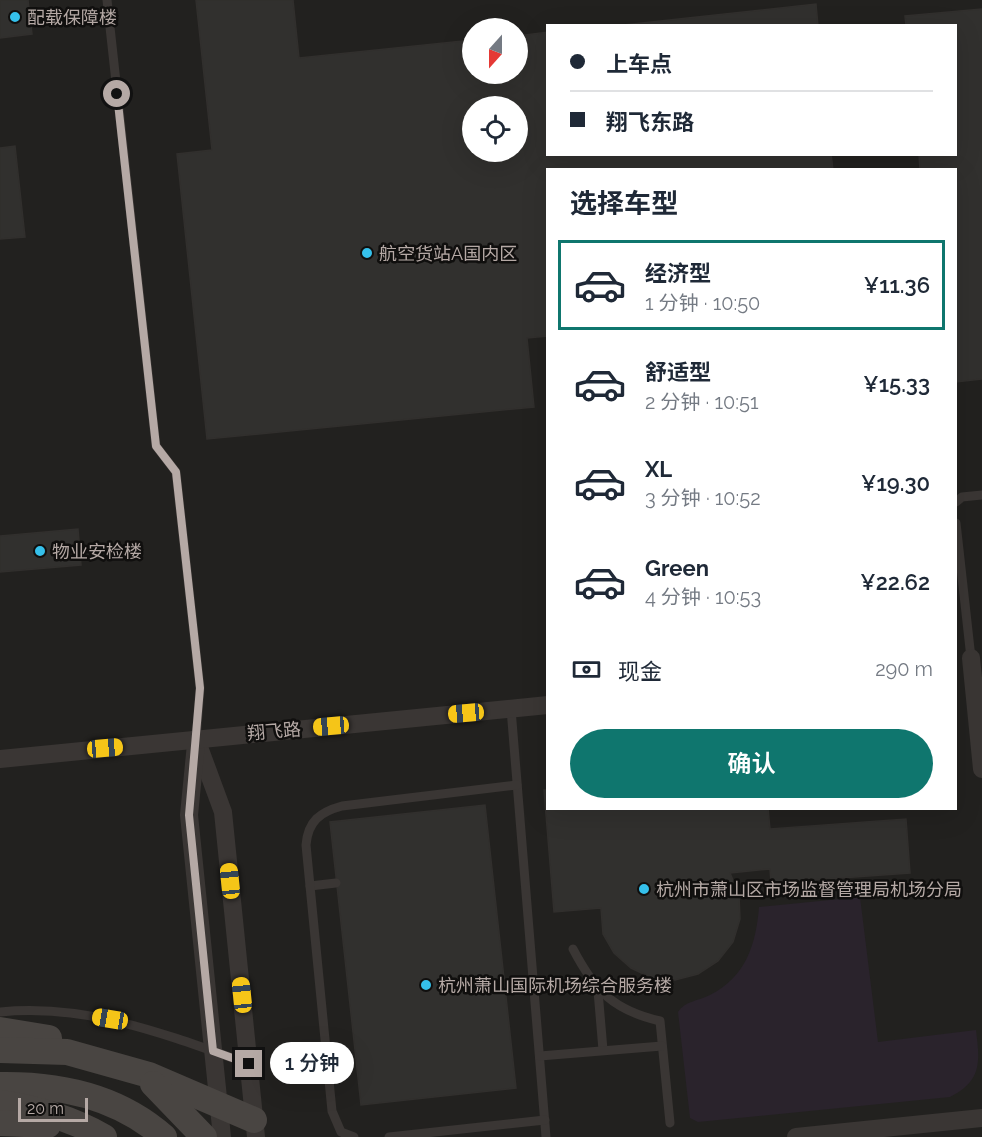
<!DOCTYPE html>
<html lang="zh">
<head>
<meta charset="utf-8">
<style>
  :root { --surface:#fff; --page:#f2f2f3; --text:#1f2937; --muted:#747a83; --line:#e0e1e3; --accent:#0f766e }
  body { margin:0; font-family:Raleway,"Noto Sans SC",sans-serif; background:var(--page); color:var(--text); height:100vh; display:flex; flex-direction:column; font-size:22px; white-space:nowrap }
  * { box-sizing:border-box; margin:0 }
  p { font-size:20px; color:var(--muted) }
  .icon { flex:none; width:33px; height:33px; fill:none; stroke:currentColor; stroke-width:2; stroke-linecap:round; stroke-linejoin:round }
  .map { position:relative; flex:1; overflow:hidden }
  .sheet { position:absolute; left:546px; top:168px; width:411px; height:642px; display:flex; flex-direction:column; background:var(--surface); border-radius:0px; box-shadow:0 6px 24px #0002 }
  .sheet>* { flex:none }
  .guide { position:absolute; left:546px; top:24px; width:411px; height:132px; border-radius:0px; box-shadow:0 6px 24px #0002; display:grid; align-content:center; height:132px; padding:0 24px; background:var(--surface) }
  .needle { width:39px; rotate:201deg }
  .buttons { position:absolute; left:462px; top:18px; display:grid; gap:12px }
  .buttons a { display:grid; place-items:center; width:66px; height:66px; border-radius:50%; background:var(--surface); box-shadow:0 6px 24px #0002; font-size:30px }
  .scale { position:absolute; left:18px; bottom:15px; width:70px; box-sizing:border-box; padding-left:6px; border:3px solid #b5a9a5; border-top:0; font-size:16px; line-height:21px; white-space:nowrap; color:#b5a9a5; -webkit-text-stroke:4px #100f0e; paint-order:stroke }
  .end { position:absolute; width:27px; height:27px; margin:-14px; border:8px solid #b5a9a5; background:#111; box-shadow:0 0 0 3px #111 }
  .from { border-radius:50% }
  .bubble { position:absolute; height:42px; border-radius:21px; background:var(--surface); box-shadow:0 6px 24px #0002; font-size:20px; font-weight:600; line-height:42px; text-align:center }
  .car { position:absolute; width:18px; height:36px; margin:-18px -9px; border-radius:8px; box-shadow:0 0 4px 2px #0007; background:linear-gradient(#f5c518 24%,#345 0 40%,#f5c518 0 76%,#345 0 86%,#f5c518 0) }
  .guide b { display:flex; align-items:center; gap:21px; height:57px; font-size:22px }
  .guide b+b { border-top:2px solid var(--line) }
  .guide i { width:15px; height:15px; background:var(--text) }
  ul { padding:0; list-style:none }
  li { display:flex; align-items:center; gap:18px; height:90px; margin:0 12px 9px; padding:0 12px; border:3px solid transparent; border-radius:0px }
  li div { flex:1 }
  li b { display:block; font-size:22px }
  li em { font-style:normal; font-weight:600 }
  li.active { border-color:var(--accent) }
  li>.icon { width:54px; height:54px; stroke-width:1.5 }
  h2 { padding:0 24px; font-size:27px; line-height:72px }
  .pay { display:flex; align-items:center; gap:15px; height:66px; padding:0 24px; font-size:22px }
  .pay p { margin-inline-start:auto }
  .button { display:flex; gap:12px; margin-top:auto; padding:12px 24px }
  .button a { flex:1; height:69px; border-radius:36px; background:var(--accent); color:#fff; font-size:24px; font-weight:600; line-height:69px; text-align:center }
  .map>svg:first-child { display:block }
  .built { fill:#22211f; fill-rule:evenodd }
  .green { fill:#2a232c }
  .building { fill:#31302e; stroke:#312f2d; stroke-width:1.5; fill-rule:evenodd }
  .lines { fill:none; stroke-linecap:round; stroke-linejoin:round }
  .lane { stroke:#3a3634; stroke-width:9 }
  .street { stroke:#3a3634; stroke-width:18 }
  .secondary { stroke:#494542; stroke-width:26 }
  .route { stroke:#b5a9a5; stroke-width:8 }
  .poi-dot { fill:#35c0eb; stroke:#100f0e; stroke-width:2 }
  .labels { text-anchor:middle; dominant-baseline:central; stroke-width:5; stroke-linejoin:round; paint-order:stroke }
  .poi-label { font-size:18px; fill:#b5a9a5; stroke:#100f0e; text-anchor:start }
  .street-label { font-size:18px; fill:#b5a9a5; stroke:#100f0e }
</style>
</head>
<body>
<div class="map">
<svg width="982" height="1137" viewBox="0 0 982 1137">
  <rect width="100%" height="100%" fill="#151413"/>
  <!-- built -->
  <path class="built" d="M0 0H982V1137H0ZM548 26H956V154H548ZM472 28H518V74H472ZM472 106H518V152H472ZM548 170H956V808H548Z"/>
  <!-- green -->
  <path class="green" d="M860 897 878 1042 976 1030C980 1062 982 1081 950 1097L698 1122 690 1118 678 1012C685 1001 698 1001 710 995 746 977 756 944 759 907Z"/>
  <!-- building -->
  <g class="building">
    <path d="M0 0H28L32 34 0 38Z"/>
    <path d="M196 0H293L299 58 472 40V74H518V36L548 32V154H831L833 170H548V336L527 338 534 407 207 439 177 154 212 150ZM472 106H518V152H472Z"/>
    <path d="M816 4 818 26H614Z"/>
    <path d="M982 9V379L956 382V170H920L919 154H956V26H906L905 16Z"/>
    <path d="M15 146 25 237 0 239V148Z"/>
    <path d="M78 529 81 565 0 572V536Z"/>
    <path d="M544 790H548V808H768L770 829 906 819 910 873 771 883 770 869 730 873 739 895 740 919 733 942 718 961 698 974 675 980 652 978 631 968 614 953 603 934 601 908 554 912Z"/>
    <path d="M485 805 516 1088 361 1105 330 822Z"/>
  </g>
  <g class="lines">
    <!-- lane -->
    <g class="lane">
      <path d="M107 0 156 446 176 472 200 688 196 739"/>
      <path d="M956 502 962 497 982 495"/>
      <path d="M956 523 971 658"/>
      <path d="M511 709 546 1137"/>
      <path d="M310 886 336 883"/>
      <path d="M573 949C595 991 613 1010 660 1021L670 1123"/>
      <path d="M598 991 603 1050"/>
      <path d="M0 1012C87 1003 168 1035 249 1064"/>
      <path d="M540 1056 662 1046"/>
      <path d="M354 1137 341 1132 332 1111 306 845C308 821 320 812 342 806L517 785"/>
      <path d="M389 1137 545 1120"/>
    </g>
    <!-- street -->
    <g class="street">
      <path d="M971 658 982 769"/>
      <path d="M196 739 223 812 256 1137"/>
      <path d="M196 744 189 815 222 1137"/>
      <path d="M0 759 548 705"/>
      <path d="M796 1137 982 1118"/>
    </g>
    <!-- secondary -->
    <g class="secondary">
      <path d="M0 1030 49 1038"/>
      <path d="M0 1050 67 1052 149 1075 254 1120"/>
      <path d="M153 1084 204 1137"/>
      <path d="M0 1085C59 1084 119 1097 164 1137"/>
      <path d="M0 1103C36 1108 72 1119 104 1137"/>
      <path d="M0 1123 48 1125"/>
    </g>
  </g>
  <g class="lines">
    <!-- route -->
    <path class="route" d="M117 94 156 446 176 472 200 688 189 815 213 1051 249 1064"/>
  </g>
  <!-- markers -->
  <g class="poi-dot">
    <circle cx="15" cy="17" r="6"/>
    <circle cx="367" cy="253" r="6"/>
    <circle cx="40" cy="551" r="6"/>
    <circle cx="644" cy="889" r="6"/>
    <circle cx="426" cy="985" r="6"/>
  </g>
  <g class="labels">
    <!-- poi labels -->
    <g class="poi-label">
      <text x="27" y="17">配载保障楼</text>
      <text x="379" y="253">航空货站A国内区</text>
      <text x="52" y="551">物业安检楼</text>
      <text x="656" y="889">杭州市萧山区市场监督管理局机场分局</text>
      <text x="438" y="985">杭州萧山国际机场综合服务楼</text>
    </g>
    <!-- street labels -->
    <g class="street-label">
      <text transform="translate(274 731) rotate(-5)">翔飞路</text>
    </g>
  </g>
</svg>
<div class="buttons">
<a><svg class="needle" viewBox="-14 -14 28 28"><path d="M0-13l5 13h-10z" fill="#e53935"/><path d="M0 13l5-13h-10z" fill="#747a83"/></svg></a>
<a><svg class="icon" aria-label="locate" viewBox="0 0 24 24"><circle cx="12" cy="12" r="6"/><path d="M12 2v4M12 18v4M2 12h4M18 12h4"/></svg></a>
</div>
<div class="scale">20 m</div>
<i class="end from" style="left:117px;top:94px"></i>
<i class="end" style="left:249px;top:1064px"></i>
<div class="bubble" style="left:270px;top:1042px;width:84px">1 分钟</div>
<i class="car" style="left:466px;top:713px;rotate:265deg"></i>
<i class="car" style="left:331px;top:726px;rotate:265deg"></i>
<i class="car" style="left:105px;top:748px;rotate:85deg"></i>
<i class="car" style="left:230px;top:881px;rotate:354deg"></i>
<i class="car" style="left:242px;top:995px;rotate:354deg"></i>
<i class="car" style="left:110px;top:1019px;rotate:279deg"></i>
<div class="guide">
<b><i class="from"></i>上车点</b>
<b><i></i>翔飞东路</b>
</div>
<section class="sheet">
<h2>选择车型</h2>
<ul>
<li class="active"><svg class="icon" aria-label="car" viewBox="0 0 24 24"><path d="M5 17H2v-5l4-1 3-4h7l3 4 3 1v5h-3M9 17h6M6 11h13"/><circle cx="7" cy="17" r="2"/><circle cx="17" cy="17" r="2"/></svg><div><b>经济型</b><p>1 分钟 · 10:50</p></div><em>¥11.36</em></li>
<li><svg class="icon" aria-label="car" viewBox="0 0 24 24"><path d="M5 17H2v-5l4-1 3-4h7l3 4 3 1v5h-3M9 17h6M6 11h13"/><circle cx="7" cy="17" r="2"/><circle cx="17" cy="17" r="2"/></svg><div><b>舒适型</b><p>2 分钟 · 10:51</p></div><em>¥15.33</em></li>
<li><svg class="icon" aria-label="car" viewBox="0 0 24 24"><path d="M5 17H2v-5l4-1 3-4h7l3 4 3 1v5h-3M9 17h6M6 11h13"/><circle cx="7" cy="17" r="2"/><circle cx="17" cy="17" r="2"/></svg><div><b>XL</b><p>3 分钟 · 10:52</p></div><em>¥19.30</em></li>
<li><svg class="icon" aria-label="car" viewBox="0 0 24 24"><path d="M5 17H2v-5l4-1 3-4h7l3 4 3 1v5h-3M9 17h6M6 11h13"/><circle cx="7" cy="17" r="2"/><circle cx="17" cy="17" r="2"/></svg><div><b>Green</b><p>4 分钟 · 10:53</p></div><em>¥22.62</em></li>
</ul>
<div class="pay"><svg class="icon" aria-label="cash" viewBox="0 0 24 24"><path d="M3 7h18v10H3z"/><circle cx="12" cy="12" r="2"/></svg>现金<p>290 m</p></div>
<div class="button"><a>确认</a></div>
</section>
</div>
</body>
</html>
